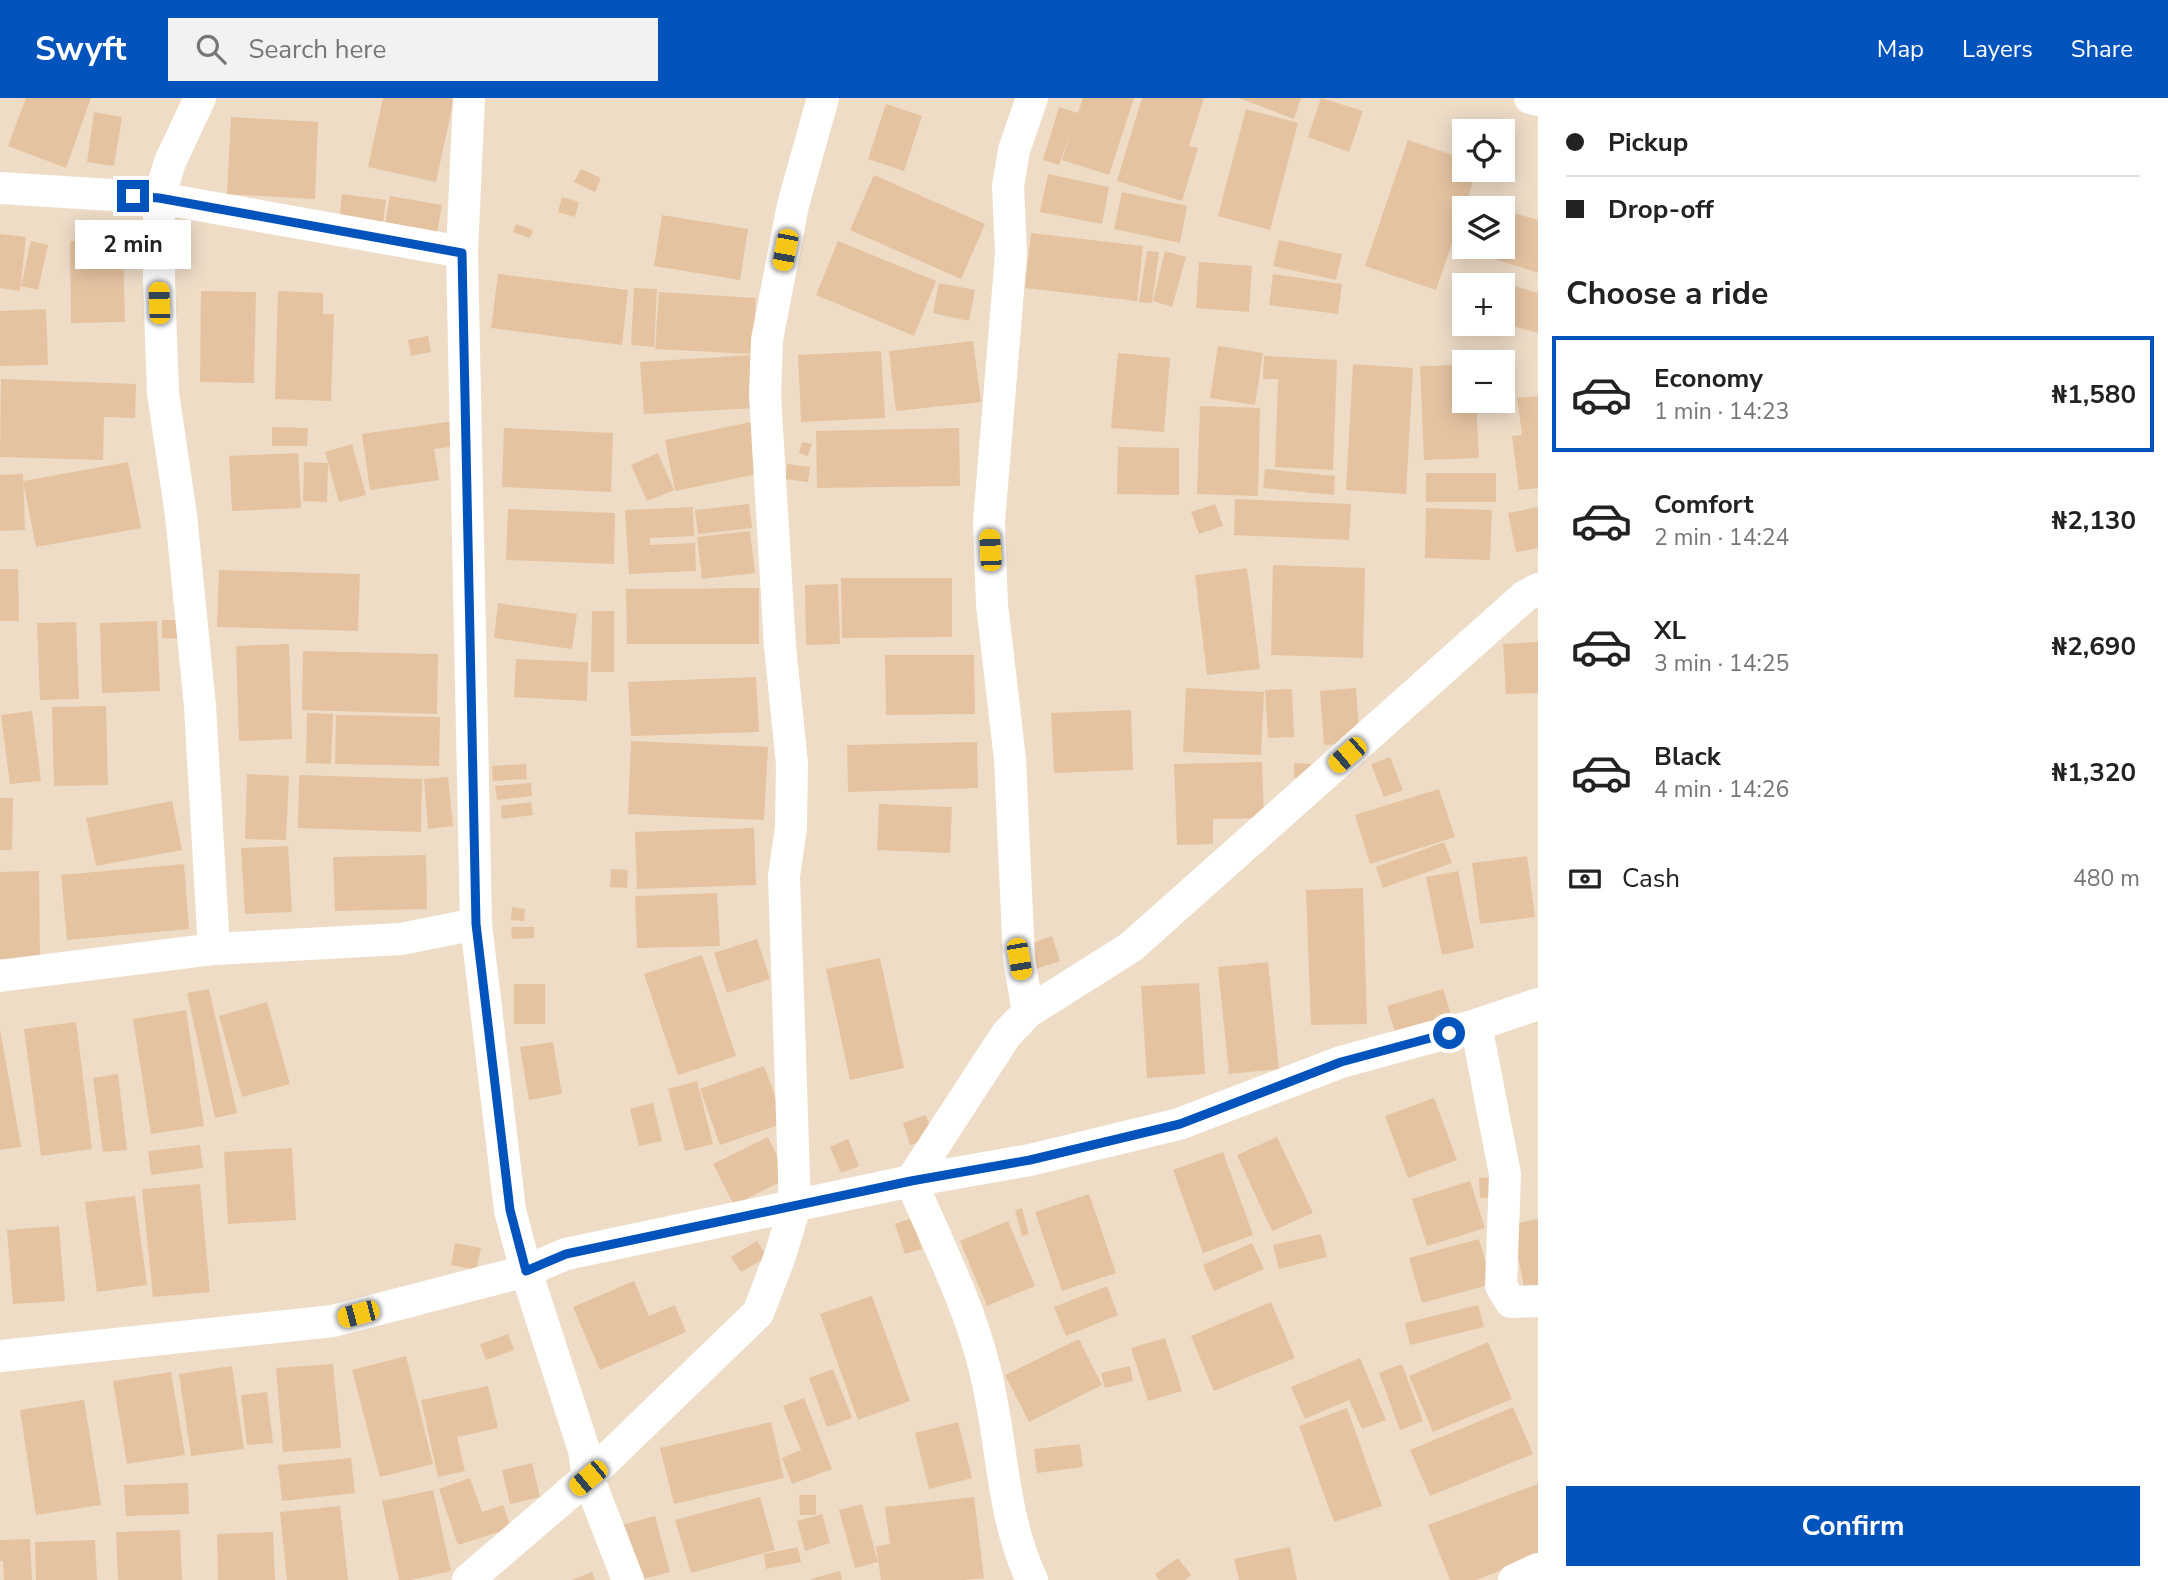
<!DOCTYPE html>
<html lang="en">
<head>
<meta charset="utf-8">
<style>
  :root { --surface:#fff; --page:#f2f2f2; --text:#222; --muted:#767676; --line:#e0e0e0; --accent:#0353bd }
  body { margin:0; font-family:"Nunito Sans",sans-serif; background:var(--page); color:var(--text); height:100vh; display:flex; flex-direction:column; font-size:26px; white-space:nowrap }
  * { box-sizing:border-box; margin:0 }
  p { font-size:23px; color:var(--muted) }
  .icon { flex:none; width:38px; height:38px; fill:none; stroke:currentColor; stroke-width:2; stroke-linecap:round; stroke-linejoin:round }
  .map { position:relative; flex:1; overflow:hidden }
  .sheet { display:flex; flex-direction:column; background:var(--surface); width:630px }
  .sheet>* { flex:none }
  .top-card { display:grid; align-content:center; height:154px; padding:0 28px; background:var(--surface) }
  .controls { position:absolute; left:1452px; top:21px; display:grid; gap:14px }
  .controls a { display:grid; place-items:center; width:63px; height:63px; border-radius:0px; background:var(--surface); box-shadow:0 4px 18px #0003; font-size:35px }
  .end { position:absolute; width:32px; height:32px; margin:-16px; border:9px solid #0353bd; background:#fff; box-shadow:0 0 0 4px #fff }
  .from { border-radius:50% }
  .bubble { position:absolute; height:49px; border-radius:0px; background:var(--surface); box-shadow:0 4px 18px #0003; font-size:23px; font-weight:700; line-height:49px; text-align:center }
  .car { position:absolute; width:21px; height:42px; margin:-21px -10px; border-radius:9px; box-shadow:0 0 5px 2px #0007; background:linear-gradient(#f5c518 24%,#345 0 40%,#f5c518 0 76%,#345 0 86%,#f5c518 0) }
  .top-card b { display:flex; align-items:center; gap:24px; height:66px; font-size:26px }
  .top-card b+b { border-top:2px solid var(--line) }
  .top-card i { width:18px; height:18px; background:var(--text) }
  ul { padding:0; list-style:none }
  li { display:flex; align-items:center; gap:21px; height:116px; margin:0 14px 10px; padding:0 14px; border:4px solid transparent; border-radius:0px }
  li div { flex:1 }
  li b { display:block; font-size:26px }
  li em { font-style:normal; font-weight:700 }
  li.on { border-color:var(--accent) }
  li>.icon { width:63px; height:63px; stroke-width:1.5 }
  h2 { padding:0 28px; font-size:32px; line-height:84px }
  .pay { display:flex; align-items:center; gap:18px; height:77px; padding:0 28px; font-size:26px }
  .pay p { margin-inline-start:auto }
  .primary-button { display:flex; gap:14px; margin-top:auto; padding:14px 28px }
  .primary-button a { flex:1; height:80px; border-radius:0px; background:var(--accent); color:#fff; font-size:28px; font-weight:700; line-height:80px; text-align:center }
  header { display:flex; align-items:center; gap:42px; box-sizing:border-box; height:98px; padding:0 35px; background:var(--accent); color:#fff }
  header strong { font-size:33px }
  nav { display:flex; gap:38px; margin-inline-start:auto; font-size:24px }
  .search { width:490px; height:63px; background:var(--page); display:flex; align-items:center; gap:18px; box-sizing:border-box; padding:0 24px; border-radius:0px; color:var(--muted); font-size:26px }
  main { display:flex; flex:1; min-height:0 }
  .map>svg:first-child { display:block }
  .building { fill:#e5c3a1 }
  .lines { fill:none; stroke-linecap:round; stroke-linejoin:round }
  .minor { stroke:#fff; stroke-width:32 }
  .route { stroke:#0353bd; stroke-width:9 }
</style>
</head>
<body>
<header>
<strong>Swyft</strong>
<div class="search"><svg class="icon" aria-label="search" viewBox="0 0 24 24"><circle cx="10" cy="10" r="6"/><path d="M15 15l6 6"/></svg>Search here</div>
<nav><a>Map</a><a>Layers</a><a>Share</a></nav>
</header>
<main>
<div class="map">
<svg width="1538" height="1482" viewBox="0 0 1538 1482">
  <rect width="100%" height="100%" fill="#eedcc7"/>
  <!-- building -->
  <g class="building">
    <path d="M26 0H91L66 70 8 48Z"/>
    <path d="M383 0H454L436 84 368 69Z"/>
    <path d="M1083 0H1134L1109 77 1062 62 1070 35 1059 67 1043 62 1059 9 1078 15Z"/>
    <path d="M1142 0H1204L1189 48 1198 50 1182 103 1117 83Z"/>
    <path d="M1239 0H1301L1294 21Z"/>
    <path d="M1321 0 1363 13 1349 54 1308 39Z"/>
    <path d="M886 6 922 18 904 73 868 61Z"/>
    <path d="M1246 11 1298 25 1270 132 1218 118Z"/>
    <path d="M94 14 122 19 114 68 87 64Z"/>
    <path d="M231 19 318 24 315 101 227 96Z"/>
    <path d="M1408 42 1465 61V72H1477L1436 192 1365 168Z"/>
    <path d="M581 71 601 80 595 94 574 84Z"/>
    <path d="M1048 76 1109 89 1102 126 1040 114Z"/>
    <path d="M874 77 985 126 961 181 850 132Z"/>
    <path d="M1122 94 1187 108 1180 145 1114 131Z"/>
    <path d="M342 96 386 102 382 132 339 125Z"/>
    <path d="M390 98 442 107 436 141 384 132Z"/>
    <path d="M562 99 579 104 575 119 558 114Z"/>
    <path d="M1510 114 1538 122V175L1495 161 1499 149H1503V135Z"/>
    <path d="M662 117 748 131 740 182 654 168Z"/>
    <path d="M516 126 533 132 530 140 513 134Z"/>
    <path d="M1031 135 1143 148 1137 203 1025 190Z"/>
    <path d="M0 136 26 139 20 193 0 190Z"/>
    <path d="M123 142 125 224 71 225 70 143Z"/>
    <path d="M1279 142 1342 156 1336 182 1273 168Z"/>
    <path d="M31 143 48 147 38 192 21 188Z"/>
    <path d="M838 143 936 183 914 238 816 197Z"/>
    <path d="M1147 153 1159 154 1152 205 1139 204Z"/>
    <path d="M1165 153 1186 159 1172 209 1153 203Z"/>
    <path d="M1199 164 1252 168 1249 214 1196 210Z"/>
    <path d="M498 176 628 192 622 247 491 230Z"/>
    <path d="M1273 176 1342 186 1338 216 1269 207Z"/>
    <path d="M1478 177 1538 195V235L1503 225V187H1475Z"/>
    <path d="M939 185 975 192 969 223 933 215Z"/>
    <path d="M634 190 657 191 654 249 631 247Z"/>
    <path d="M201 193 256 194 254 285 200 284Z"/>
    <path d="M278 193 323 195V216H334L331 303 275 301Z"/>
    <path d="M659 194 756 200 753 256 655 251Z"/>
    <path d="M46 211 48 267 0 268V213Z"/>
    <path d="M428 238 431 254 411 258 408 242Z"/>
    <path d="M973 243 981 304 896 313 889 253Z"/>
    <path d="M1218 248 1263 255 1255 307 1210 300Z"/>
    <path d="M881 253 885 320 801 324 798 257Z"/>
    <path d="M1118 255 1170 260 1164 334 1111 330Z"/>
    <path d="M753 257 756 310 644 316 640 264Z"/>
    <path d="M1264 258 1337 262 1333 372 1275 369 1278 281H1263Z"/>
    <path d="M1353 266 1413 270 1406 396 1346 392Z"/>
    <path d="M1465 267V303H1476L1479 360 1424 362 1420 268Z"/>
    <path d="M1 281 136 286 135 320 104 319 103 362 0 359Z"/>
    <path d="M1538 298V390L1519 392 1512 338 1522 337 1517 300Z"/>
    <path d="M1200 308 1260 310 1258 398 1197 396Z"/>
    <path d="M454 323 457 348 434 351 439 382 370 392 362 336Z"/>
    <path d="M751 324 762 375 675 393 665 342Z"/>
    <path d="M272 329 308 330 307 348H272Z"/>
    <path d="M504 330 613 335 611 394 502 389Z"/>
    <path d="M959 330 960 388 817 390 816 333Z"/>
    <path d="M802 344 812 346 808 358 799 355Z"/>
    <path d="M352 346 366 397 339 404 325 354Z"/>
    <path d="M1118 349 1179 350V397L1117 396Z"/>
    <path d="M298 355 301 410 232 413 229 358Z"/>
    <path d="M658 355 674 392 647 403 631 367Z"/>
    <path d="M128 364 141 430 36 449 23 383Z"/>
    <path d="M304 364 328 365 327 404 303 403Z"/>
    <path d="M787 366 810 369 808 384 785 381Z"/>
    <path d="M1265 371 1335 378 1334 397 1263 390Z"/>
    <rect x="1426" y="375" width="70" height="29"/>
    <path d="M23 376 25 432 0 433V377Z"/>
    <path d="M1235 401 1351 406 1349 442 1234 437Z"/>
    <path d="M749 406 752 430 698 436 695 412Z"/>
    <path d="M1215 406 1223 428 1199 436 1191 414Z"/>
    <path d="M693 409 694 438 650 440V447L695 445 696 473 629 476 625 412Z"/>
    <path d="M1538 409V450L1516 454 1508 415Z"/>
    <path d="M1426 410 1492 412 1490 462 1425 460Z"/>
    <path d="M508 411 615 415 614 466 506 462Z"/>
    <path d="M750 433 755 475 702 481 697 439Z"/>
    <path d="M1273 467 1365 470 1363 560 1271 557Z"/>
    <path d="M1247 470 1260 571 1207 577 1195 477Z"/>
    <path d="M0 471H18L19 523H0Z"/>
    <path d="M219 472 360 476 358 533 217 529Z"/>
    <path d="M841 480H952V539L842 540Z"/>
    <path d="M838 486 840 546 806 547 805 487Z"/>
    <path d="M759 490V546H627L626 491Z"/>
    <path d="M498 505 577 516 572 551 494 540Z"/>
    <path d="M592 513H614V574H591Z"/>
    <path d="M162 522H187L186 541 162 540Z"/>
    <path d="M157 523 160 593 102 595 100 525Z"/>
    <path d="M76 524 79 601 40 602 37 525Z"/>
    <path d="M1538 544V595L1506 596 1503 546Z"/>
    <path d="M289 546 292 641 239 643 236 548Z"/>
    <path d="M303 553 438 556 437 616 302 612Z"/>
    <path d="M885 557H974L975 616 886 617Z"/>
    <path d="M516 561 588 564 587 603 514 599Z"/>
    <path d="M756 579 759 634 631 638 628 584Z"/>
    <path d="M1186 590 1264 594 1261 657 1183 654Z"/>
    <path d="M1356 590 1360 645 1324 647 1320 593Z"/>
    <path d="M1292 591 1294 639 1268 640 1265 592Z"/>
    <path d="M106 608 108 687 54 688 52 609Z"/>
    <path d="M1131 612 1133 672 1054 675 1051 615Z"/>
    <path d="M32 613 41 683 10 686 1 617Z"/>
    <path d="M307 615 333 616 331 666 306 665Z"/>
    <path d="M336 617 440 619 439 668 335 666Z"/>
    <path d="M631 643 768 649 764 722 628 716Z"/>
    <path d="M977 644 978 690 848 694 847 647Z"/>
    <path d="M1390 659 1403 692 1384 699 1371 666Z"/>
    <path d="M1262 664 1264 720 1213 721V746L1177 747 1174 666Z"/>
    <path d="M1294 665 1313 666V680H1294Z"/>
    <path d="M526 666 527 681 493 683 492 668Z"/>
    <path d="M247 676 289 678 286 742 245 741Z"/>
    <path d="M299 677 422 681 421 734 298 730Z"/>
    <path d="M448 679 453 728 428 731 424 681Z"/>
    <path d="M531 685 532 698 497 702 495 688Z"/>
    <path d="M1439 691 1455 739 1370 766 1355 717Z"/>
    <path d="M0 700H13L12 752H0Z"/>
    <path d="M172 703 182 752 96 768 86 720Z"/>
    <path d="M531 704 533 717 502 721 501 708Z"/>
    <path d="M879 706 952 709 950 755 877 752Z"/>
    <path d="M754 730 756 787 637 791 635 734Z"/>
    <path d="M1444 744 1452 765 1383 790 1376 769Z"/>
    <path d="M288 748 292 814 245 816 241 750Z"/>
    <path d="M426 757 427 811 335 813 333 759Z"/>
    <path d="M1527 758 1535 819 1480 826 1472 765Z"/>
    <path d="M184 766 189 831 67 842 61 777Z"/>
    <path d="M611 771 628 772 627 790 610 789Z"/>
    <path d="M39 773 40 861H0V774Z"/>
    <path d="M1458 773 1474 850 1442 857 1426 779Z"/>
    <path d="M1363 790 1367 926 1311 927 1306 792Z"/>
    <path d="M717 795 720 848 637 850 635 798Z"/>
    <path d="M512 809 525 811 524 823 511 822Z"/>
    <path d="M511 829H534V840L512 841Z"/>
    <path d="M1052 838 1060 863 1030 873 1022 849Z"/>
    <path d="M757 841 770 881 727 895 714 855Z"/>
    <path d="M702 857 736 958 678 977 644 876Z"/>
    <path d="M880 860 904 970 850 982 826 871Z"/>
    <path d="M1268 864 1279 971 1229 976 1218 869Z"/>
    <path d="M1199 885 1205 976 1147 980 1141 888Z"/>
    <rect x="514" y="886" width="31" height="40"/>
    <path d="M209 891 237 1015 215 1020 187 895Z"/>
    <path d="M1443 891 1453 923 1397 940 1387 908Z"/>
    <path d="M267 904 290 986 242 999 219 918Z"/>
    <path d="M186 912 204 1028 151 1036 133 921Z"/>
    <path d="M76 924 92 1051 41 1058 24 931Z"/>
    <path d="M0 931 21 1049 0 1052Z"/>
    <path d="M553 944 562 996 529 1002 520 949Z"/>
    <path d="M764 968 785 1025 720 1047 700 991Z"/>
    <path d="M118 976 127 1052 103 1054 93 980Z"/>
    <path d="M697 983 713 1046 685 1053 668 991Z"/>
    <path d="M1434 1000 1457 1062 1408 1080 1385 1018Z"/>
    <path d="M653 1005 662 1043 639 1048 630 1011Z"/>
    <path d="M926 1017 934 1040 910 1047 903 1025Z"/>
    <path d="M768 1039 788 1080 734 1107 713 1066Z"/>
    <path d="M1277 1039 1313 1115 1272 1133 1237 1057Z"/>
    <path d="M848 1041 859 1068 841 1075 830 1049Z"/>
    <path d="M200 1047 203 1070 151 1077 148 1053Z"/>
    <path d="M292 1050 296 1122 228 1126 224 1054Z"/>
    <path d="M1223 1054 1253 1137 1203 1155 1173 1072Z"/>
    <path d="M1493 1079 1494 1099 1480 1100 1479 1080Z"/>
    <path d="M1470 1083 1485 1130 1427 1148 1412 1101Z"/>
    <path d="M200 1086 210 1194 153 1199 142 1091Z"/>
    <path d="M1089 1096 1116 1175 1062 1193 1035 1114Z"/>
    <path d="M135 1098 147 1187 97 1194 85 1104Z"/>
    <path d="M1022 1110 1029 1136 1022 1138 1015 1112Z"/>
    <path d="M912 1120 922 1151 905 1156 895 1126Z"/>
    <path d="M1538 1121V1193L1525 1195 1512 1126Z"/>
    <path d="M1008 1123 1035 1188 987 1208 960 1143Z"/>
    <path d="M59 1128 65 1203 13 1206 7 1132Z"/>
    <path d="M1321 1136 1327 1159 1279 1171 1273 1147Z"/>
    <path d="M1479 1141 1492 1186 1422 1205 1409 1160Z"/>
    <path d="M757 1143 767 1159 741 1174 731 1159Z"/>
    <path d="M455 1145 481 1150 476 1172 451 1167Z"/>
    <path d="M1252 1145 1264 1171 1214 1193 1203 1167Z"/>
    <path d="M634 1183 649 1218 675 1207 686 1234 600 1272 573 1209Z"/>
    <path d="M1107 1188 1118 1217 1066 1238 1054 1209Z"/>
    <path d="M872 1198 910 1303 858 1322 820 1216Z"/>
    <path d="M1271 1204 1295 1260 1214 1293 1191 1238Z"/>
    <path d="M1478 1207 1484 1229 1410 1247 1405 1225Z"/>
    <path d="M508 1236 514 1252 486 1262 480 1246Z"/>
    <path d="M1165 1240 1182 1293 1148 1303 1131 1250Z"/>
    <path d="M1079 1241 1102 1287 1029 1324 1005 1277Z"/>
    <path d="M1488 1244 1512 1301 1433 1334 1409 1278Z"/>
    <path d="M406 1258 433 1366 380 1379 352 1272Z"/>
    <path d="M1360 1260 1386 1322 1362 1331 1349 1302 1305 1321 1291 1289Z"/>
    <path d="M333 1266 341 1350 283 1354 276 1270Z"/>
    <path d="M1402 1266 1423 1323 1400 1332 1379 1275Z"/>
    <path d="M232 1268 244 1351 191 1358 179 1276Z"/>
    <path d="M1130 1268 1133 1283 1105 1290 1101 1275Z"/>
    <path d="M833 1271 852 1320 827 1329 809 1280Z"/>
    <path d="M171 1274 185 1357 127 1366 113 1283Z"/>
    <path d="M488 1288 498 1330 457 1339 465 1373 438 1379 421 1302Z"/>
    <path d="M267 1294 273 1345 247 1347 241 1297Z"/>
    <path d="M804 1300 832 1371 792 1386 782 1360 801 1352 783 1308Z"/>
    <path d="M84 1302 101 1407 36 1417 20 1312Z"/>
    <path d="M1513 1309 1533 1356 1430 1398 1410 1352Z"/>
    <path d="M1347 1310 1382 1408 1334 1424 1299 1328Z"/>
    <path d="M771 1324 784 1380 674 1406 660 1350Z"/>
    <path d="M958 1324 972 1380 929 1391 915 1335Z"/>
    <path d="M1080 1346 1083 1369 1037 1375 1034 1351Z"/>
    <path d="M351 1360 355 1395 282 1403 278 1367Z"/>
    <path d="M532 1365 540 1399 510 1406 502 1372Z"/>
    <path d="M470 1380 482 1414 503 1407 511 1430 458 1447 439 1391Z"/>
    <path d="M188 1385 189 1416 126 1418 124 1387Z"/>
    <path d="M1538 1386V1458L1476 1482H1450L1428 1427Z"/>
    <path d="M433 1392 451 1473 411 1482H399L382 1403Z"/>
    <path d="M799 1397H816V1417H800Z"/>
    <path d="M760 1399 775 1452 691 1475 675 1422Z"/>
    <path d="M974 1399 984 1480 964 1482H881L876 1448 890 1446 885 1409Z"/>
    <path d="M862 1406 878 1464 855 1470 839 1412Z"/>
    <path d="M340 1408 348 1482H287L280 1414Z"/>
    <path d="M822 1416 830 1445 805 1453 797 1423Z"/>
    <path d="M655 1418 670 1474 639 1482 619 1428Z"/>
    <path d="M180 1432 182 1482H118L116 1434Z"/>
    <path d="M273 1434 275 1482H218L217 1436Z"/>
    <path d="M30 1441 32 1482H4L3 1463H0V1442Z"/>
    <path d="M95 1442 97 1482H36L35 1444Z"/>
    <path d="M798 1449 801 1464 766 1471 764 1456Z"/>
    <path d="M1290 1449 1297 1482H1239L1234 1461Z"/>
    <path d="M1178 1460 1191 1477 1185 1482H1159L1155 1476Z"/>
    <path d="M840 1473 842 1482H811V1481Z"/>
    <path d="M592 1474 595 1482H572Z"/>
  </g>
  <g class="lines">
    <!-- minor -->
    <g class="minor">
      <path d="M200 0 170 64 159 100V183L163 295 181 417 200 608 214 851"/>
      <path d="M469 0 462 154 476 826 510 1112 526 1173 584 1352 588 1379 628 1482"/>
      <path d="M1530 0 1538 2"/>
      <path d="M0 90 159 100 462 154"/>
      <path d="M0 878 214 851 401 841 476 826"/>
      <path d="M1028 914 1019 861 1010 661 992 507 989 424 1011 156 1008 88 1014 52 1032 0"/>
      <path d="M1476 927 1505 1076 1501 1188 1511 1204 1538 1203"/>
      <path d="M0 1258 333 1223 526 1173 566 1156 911 1083 1030 1062 1179 1026 1341 964 1476 927 1538 906"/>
      <path d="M468 1482 588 1379 758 1215 780 1158 795 1108 784 778 791 730 792 666 780 548 765 297 767 242 793 107 823 0"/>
      <path d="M1032 1482C1000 1415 1003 1339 984 1268 968 1204 937 1144 911 1083L1006 937 1028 914 1131 849 1525 498 1538 491"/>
      <path d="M1514 1482 1538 1471"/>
    </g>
  </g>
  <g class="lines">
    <!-- route -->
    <path class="route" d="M133 98 159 100 462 155 476 826 510 1112 526 1173 566 1156 911 1083 1030 1062 1180 1026 1341 964 1449 935"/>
  </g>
</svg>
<div class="controls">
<a><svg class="icon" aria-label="locate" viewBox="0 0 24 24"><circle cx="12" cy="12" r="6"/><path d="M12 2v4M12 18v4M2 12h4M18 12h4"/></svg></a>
<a><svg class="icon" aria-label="layers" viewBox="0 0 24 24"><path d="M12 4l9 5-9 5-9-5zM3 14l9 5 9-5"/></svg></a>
<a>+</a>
<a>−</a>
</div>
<i class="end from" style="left:1449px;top:935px"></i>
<i class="end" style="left:133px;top:98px"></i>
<div class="bubble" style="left:75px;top:122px;width:116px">2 min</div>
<i class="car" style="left:785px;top:152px;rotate:191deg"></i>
<i class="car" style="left:159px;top:205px;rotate:358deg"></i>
<i class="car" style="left:990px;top:452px;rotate:357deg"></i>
<i class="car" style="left:1347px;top:657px;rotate:229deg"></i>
<i class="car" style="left:1019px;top:861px;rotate:170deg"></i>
<i class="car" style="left:358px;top:1216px;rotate:255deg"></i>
<i class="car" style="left:588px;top:1380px;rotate:230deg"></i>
</div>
<section class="sheet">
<div class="top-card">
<b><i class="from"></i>Pickup</b>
<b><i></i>Drop-off</b>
</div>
<h2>Choose a ride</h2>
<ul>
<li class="on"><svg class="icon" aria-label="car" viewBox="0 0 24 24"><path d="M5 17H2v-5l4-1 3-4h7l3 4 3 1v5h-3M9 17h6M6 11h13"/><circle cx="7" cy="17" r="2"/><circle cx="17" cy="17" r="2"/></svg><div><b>Economy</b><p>1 min · 14:23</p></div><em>₦1,580</em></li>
<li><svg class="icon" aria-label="car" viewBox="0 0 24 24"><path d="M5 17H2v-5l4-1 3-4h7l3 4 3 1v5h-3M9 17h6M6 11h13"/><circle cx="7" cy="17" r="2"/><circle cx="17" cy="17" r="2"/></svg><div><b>Comfort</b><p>2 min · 14:24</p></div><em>₦2,130</em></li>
<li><svg class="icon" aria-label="car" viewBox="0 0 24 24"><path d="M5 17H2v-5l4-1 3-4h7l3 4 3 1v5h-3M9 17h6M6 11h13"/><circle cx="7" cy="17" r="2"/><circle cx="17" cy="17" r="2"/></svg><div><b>XL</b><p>3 min · 14:25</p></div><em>₦2,690</em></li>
<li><svg class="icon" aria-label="car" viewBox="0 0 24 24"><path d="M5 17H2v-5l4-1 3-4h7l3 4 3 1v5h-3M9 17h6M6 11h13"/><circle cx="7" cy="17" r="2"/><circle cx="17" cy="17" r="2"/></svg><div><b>Black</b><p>4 min · 14:26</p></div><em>₦1,320</em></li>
</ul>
<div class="pay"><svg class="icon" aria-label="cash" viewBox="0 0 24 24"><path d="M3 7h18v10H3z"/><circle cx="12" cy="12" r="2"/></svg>Cash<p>480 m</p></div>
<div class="primary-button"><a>Confirm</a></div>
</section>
</main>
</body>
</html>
